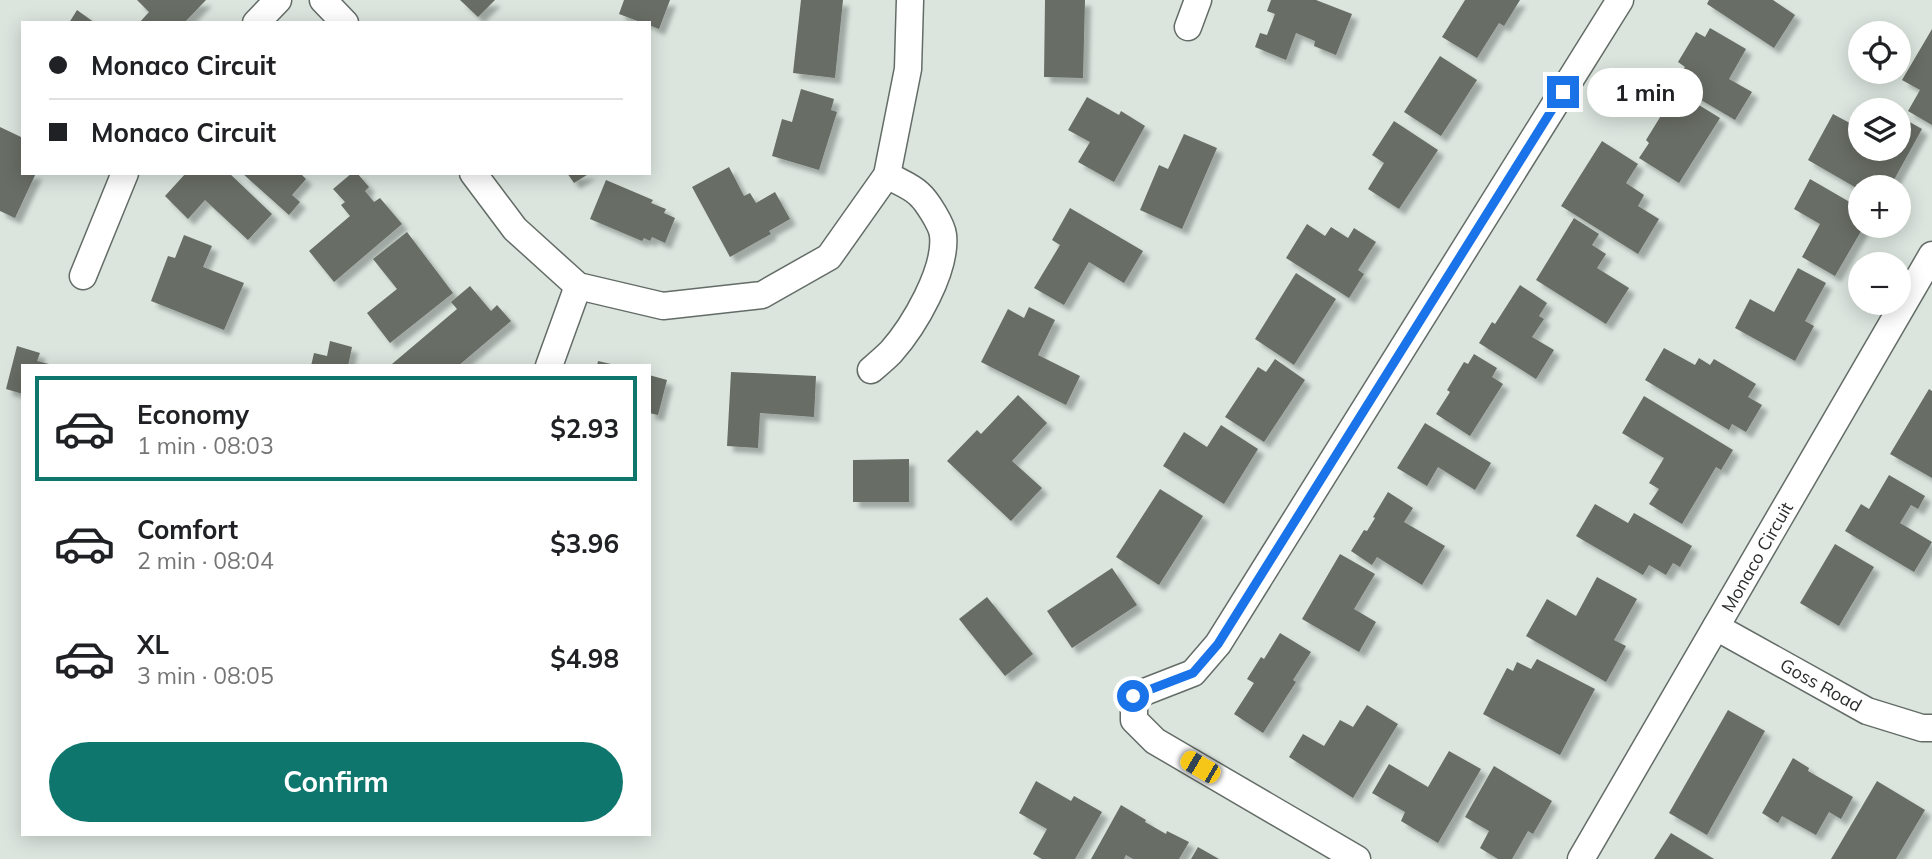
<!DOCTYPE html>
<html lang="en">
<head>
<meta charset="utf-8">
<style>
  :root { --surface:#fff; --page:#f2f2f2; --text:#202124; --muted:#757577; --line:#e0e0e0; --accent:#0f766e }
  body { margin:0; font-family:Mulish,sans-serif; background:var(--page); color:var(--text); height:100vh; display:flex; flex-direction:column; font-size:26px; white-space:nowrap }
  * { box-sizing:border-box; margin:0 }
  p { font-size:23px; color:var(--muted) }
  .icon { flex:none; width:38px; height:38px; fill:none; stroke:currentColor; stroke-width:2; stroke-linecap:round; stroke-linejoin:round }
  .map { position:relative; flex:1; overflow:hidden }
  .drawer { position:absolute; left:21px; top:364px; width:630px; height:472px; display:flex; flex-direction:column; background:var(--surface); border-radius:0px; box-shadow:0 4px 18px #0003 }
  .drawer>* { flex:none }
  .hud { position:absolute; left:21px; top:21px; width:630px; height:154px; border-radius:0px; box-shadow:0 4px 18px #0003; display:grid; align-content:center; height:154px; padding:0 28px; background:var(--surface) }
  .buttons { position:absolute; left:1848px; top:21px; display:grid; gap:14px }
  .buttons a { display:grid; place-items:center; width:63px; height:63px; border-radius:50%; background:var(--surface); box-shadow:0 4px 18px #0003; font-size:35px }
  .end { position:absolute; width:32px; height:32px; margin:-16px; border:9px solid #1a73e8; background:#fff; box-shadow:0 0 0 4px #fff }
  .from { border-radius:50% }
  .bubble { position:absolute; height:49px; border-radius:24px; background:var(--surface); box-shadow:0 4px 18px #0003; font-size:23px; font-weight:700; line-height:49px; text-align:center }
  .car { position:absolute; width:21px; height:42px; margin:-21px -10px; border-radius:9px; box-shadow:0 0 5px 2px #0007; background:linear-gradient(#f5c518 24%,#345 0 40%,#f5c518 0 76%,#345 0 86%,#f5c518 0) }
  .hud b { display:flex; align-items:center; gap:24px; height:66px; font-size:26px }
  .hud b+b { border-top:2px solid var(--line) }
  .hud i { width:18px; height:18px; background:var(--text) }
  ul { padding:12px 0 0; list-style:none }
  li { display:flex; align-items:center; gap:21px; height:105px; margin:0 14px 10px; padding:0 14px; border:4px solid transparent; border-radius:0px }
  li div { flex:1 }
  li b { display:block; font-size:26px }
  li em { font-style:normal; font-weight:700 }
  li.current { border-color:var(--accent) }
  li>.icon { width:63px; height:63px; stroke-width:1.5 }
  .primary-button { display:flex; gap:14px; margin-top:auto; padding:14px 28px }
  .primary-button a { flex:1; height:80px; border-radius:42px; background:var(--accent); color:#fff; font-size:28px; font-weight:700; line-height:80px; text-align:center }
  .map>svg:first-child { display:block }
  .building { fill:#676d65; filter:url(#shadow) }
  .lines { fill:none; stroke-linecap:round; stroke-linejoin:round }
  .minor-casing { stroke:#636c66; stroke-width:29 }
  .minor { stroke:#fff; stroke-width:26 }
  .route { stroke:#1a73e8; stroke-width:9 }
  .labels { text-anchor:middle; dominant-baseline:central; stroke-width:7; stroke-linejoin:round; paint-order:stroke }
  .street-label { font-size:18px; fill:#2b2e2c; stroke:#fff }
</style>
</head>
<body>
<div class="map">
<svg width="1932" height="859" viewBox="0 0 1932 859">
  <defs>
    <filter id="shadow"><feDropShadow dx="6" dy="6" stdDeviation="2" flood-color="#0004"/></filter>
  </defs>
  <rect width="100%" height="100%" fill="#dbe5de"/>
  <!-- building -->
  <g class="building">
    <path d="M137 0H206L184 23H139L149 12Z"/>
    <path d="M460 0H495L478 17Z"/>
    <path d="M624 0H670L659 29 649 25V23H643L619 14Z"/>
    <path d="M801 0H843L835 78 793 73Z"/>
    <path d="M1045 0H1085L1083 78 1044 77Z"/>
    <path d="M1271 0H1316L1352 14 1336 55 1314 46 1315 41 1296 33 1286 60 1255 47 1260 33 1267 35 1275 14 1267 11Z"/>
    <path d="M1465 0H1520L1504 26 1499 23 1477 58 1442 37Z"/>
    <path d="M1709 0H1773L1795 15 1774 48 1707 4Z"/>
    <path d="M77 10 95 23H69Z"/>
    <path d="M1710 28 1746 49 1729 79 1752 92 1735 120 1674 84 1685 67 1678 62 1696 32 1705 37Z"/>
    <path d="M1932 29V125L1908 111 1920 90 1902 80Z"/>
    <path d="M1440 56 1477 80 1441 136 1404 112Z"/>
    <path d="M801 89 834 99 831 110 837 112 819 170 772 156 782 119 792 122Z"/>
    <path d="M1681 94 1720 118 1679 183 1639 158 1649 143 1646 140 1662 114 1666 117Z"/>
    <path d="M1087 97 1119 115 1121 111 1145 126 1114 182 1078 162 1090 142 1068 130Z"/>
    <path d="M1833 114 1859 128 1854 136 1860 140V149H1899V116L1922 129 1890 187H1860V190L1808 160Z"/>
    <path d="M1394 121 1438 150 1399 209 1368 189 1384 163 1372 155Z"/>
    <path d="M0 127 23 138V173H36L15 218 0 211Z"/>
    <path d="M1184 134 1217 148 1182 229 1140 210 1159 165 1168 169Z"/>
    <path d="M1602 141 1638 164 1626 183 1644 195 1638 206 1659 219 1638 254 1561 206Z"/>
    <path d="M729 167 744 196 750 193 756 203 775 192 790 219 769 231 771 234 730 257 692 187Z"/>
    <path d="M186 173H229L272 214 248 240 205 200 188 219 165 196Z"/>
    <path d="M242 173H300L306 179 292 195 300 202 289 215Z"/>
    <path d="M352 173H357L369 187 365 191 374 202 380 198 402 224 334 282 309 251 350 216 341 205 345 202 333 189Z"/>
    <path d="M567 173H590L574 183Z"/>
    <path d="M1810 179 1860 208V226H1864L1835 276 1802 257 1820 224 1794 209Z"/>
    <path d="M606 180 653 200 651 203 666 209 664 213 675 218 665 243 652 237 650 241 644 238 642 241 590 219Z"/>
    <path d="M1070 208 1143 251 1124 283 1089 262 1064 305 1034 288 1060 245 1052 240Z"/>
    <path d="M1574 218 1599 234 1592 245 1606 254 1597 268 1629 288 1606 324 1536 280Z"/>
    <path d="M1307 224 1325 236 1331 227 1348 238 1354 228 1376 242 1358 270 1364 274 1349 298 1286 258Z"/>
    <path d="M407 232 453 293 390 343 367 313 397 289 373 259Z"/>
    <path d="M184 235 212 246 203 267 244 283 224 330 151 301 168 256 175 258Z"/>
    <path d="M1798 268 1826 283 1805 321 1814 326 1795 361 1735 328 1750 299 1774 312Z"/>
    <path d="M1296 273 1336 299 1294 365 1255 339Z"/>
    <path d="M1520 285 1547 303 1539 316 1544 319 1532 337 1554 350 1536 379 1479 343 1492 322 1495 324Z"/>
    <path d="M470 286 491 311 497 305 511 321 458 366H393L392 364 457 309 451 302Z"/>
    <path d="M1029 307 1055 320 1038 355 1080 376 1066 405 981 362 1008 309 1024 318Z"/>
    <path d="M330 341 352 347 348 366H311L314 353 327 356Z"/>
    <path d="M17 346 40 353 37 361 53 365 23 366V394L6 389Z"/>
    <path d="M1664 348 1695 365 1699 358 1710 365 1714 359 1756 384 1748 397 1762 405 1746 432 1732 424 1729 430 1645 380Z"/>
    <path d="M1474 354 1497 368 1492 377 1503 384 1470 436 1436 414 1450 392 1447 390 1464 362 1468 364Z"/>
    <path d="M1275 359 1305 380 1264 442 1225 417 1258 367 1266 372Z"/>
    <path d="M598 361 615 365V366H597Z"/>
    <path d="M731 372 816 376 814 417 760 413 758 448 727 446Z"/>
    <path d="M649 375 667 380 658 415 649 413Z"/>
    <path d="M1929 389 1932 391V478L1890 454Z"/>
    <path d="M1018 395 1047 423 1012 461 1042 488 1011 521 947 461 977 430 981 434Z"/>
    <path d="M1644 396 1733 450 1721 470 1716 467 1682 524 1649 504 1659 489 1649 483 1664 458 1622 433Z"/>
    <path d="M1425 423 1491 463 1475 490 1438 467 1427 486 1397 468Z"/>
    <path d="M1221 425 1258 449 1224 504 1163 466 1184 432 1207 447Z"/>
    <path d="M909 459V502H853V460Z"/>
    <path d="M1889 475 1925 496 1918 509 1911 505 1900 523 1932 542 1914 572 1845 531 1861 504 1869 509Z"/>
    <path d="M1160 489 1203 516 1159 585 1116 557Z"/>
    <path d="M1388 492 1413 508 1404 522 1445 546 1422 585 1377 557 1372 565 1351 551 1364 530 1367 531 1375 518 1373 517Z"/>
    <path d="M1595 504 1628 523 1634 513 1692 546 1680 567 1673 563 1666 575 1649 565 1643 575 1576 536Z"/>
    <path d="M1835 544 1874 567 1839 626 1800 603Z"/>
    <path d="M1340 554 1375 574 1354 609 1376 622 1359 652 1302 619Z"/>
    <path d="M1112 568 1137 605 1072 648 1047 611Z"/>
    <path d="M1597 577 1637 599 1614 640 1626 646 1606 682 1526 636 1547 599 1576 616Z"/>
    <path d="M987 597 1033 654 1005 676 959 619Z"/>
    <path d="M1280 633 1311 652 1293 680 1296 682 1263 733 1234 714 1254 683 1247 679 1261 657 1264 659Z"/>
    <path d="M1537 659 1595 689 1560 755 1483 714 1507 668 1513 671 1517 662 1531 669Z"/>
    <path d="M1367 705 1398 724 1353 798 1289 757 1303 734 1324 746 1340 720 1353 727Z"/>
    <path d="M1728 710 1765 731 1707 835 1669 813Z"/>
    <path d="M1449 751 1481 769 1438 843 1401 821 1405 812 1372 793 1389 764 1428 787Z"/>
    <path d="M1793 758 1809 768 1808 771 1853 797 1841 819 1829 812 1816 835 1782 816 1778 823 1762 813Z"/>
    <path d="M1494 766 1552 801 1533 834 1528 831 1512 859H1498L1480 848 1489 831 1465 817Z"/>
    <path d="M1036 781 1071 801 1074 796 1102 812 1075 859H1042L1033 854 1047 829 1019 813Z"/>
    <path d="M1877 781 1925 810 1896 859H1831Z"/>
    <path d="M1121 805 1146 820 1145 822 1166 834 1167 831 1189 842 1179 859H1133L1126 855 1124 859H1091Z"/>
    <path d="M1671 833 1714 859H1654Z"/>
    <path d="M1198 847 1219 859H1191Z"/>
  </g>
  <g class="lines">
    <!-- minor casing -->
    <g class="minor-casing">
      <g id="minor">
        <path d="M323 0 345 23"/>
        <path d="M256 23 278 0"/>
        <path d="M1188 27 1198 0"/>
        <path d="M473 173 515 229 578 286 663 306 762 295 829 257 887 175 908 69 910 0"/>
        <path d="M83 276 125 173"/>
        <path d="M549 366 578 286"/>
        <path d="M871 370C878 364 885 358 891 352 914 326 947 270 943 235 942 225 927 201 919 194 911 186 897 181 887 175"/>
        <path d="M1716 627 1867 711 1922 728H1932"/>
        <path d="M1357 859 1155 741 1134 720V696L1193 673 1218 644 1620 0"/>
        <path d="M1581 859 1932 255"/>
      </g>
    </g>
    <!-- minor -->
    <use href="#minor" class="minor"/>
  </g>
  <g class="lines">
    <!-- route -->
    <path class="route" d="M1133 696 1193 673 1218 644 1563 92"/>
  </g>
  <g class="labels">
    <!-- street labels -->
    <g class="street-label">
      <text transform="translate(1757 557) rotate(-60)">Monaco Circuit</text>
      <text transform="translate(1821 685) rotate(29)">Goss Road</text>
    </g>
  </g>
</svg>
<div class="buttons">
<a><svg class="icon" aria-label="locate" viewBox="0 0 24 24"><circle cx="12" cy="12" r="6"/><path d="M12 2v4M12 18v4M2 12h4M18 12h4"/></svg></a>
<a><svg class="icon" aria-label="layers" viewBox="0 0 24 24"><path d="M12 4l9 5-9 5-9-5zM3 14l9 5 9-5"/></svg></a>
<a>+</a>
<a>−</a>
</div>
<i class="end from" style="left:1133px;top:696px"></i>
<i class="end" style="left:1563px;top:92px"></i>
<div class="bubble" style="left:1587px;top:68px;width:116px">1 min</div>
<i class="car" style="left:1200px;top:767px;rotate:300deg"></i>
<div class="hud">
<b><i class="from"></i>Monaco Circuit</b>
<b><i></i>Monaco Circuit</b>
</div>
<section class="drawer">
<ul>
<li class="current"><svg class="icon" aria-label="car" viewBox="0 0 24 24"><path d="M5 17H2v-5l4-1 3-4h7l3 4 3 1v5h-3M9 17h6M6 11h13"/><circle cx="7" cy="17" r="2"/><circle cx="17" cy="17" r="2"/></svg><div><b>Economy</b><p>1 min · 08:03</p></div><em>$2.93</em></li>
<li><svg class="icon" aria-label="car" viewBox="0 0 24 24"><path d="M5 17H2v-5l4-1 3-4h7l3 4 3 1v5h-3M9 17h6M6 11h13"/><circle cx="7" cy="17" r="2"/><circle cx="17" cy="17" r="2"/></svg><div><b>Comfort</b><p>2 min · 08:04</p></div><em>$3.96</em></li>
<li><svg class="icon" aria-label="car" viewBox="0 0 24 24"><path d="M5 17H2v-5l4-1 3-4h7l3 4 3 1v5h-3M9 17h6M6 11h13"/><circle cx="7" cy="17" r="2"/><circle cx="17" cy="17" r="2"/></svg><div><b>XL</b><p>3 min · 08:05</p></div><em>$4.98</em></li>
</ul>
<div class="primary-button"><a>Confirm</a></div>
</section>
</div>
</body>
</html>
